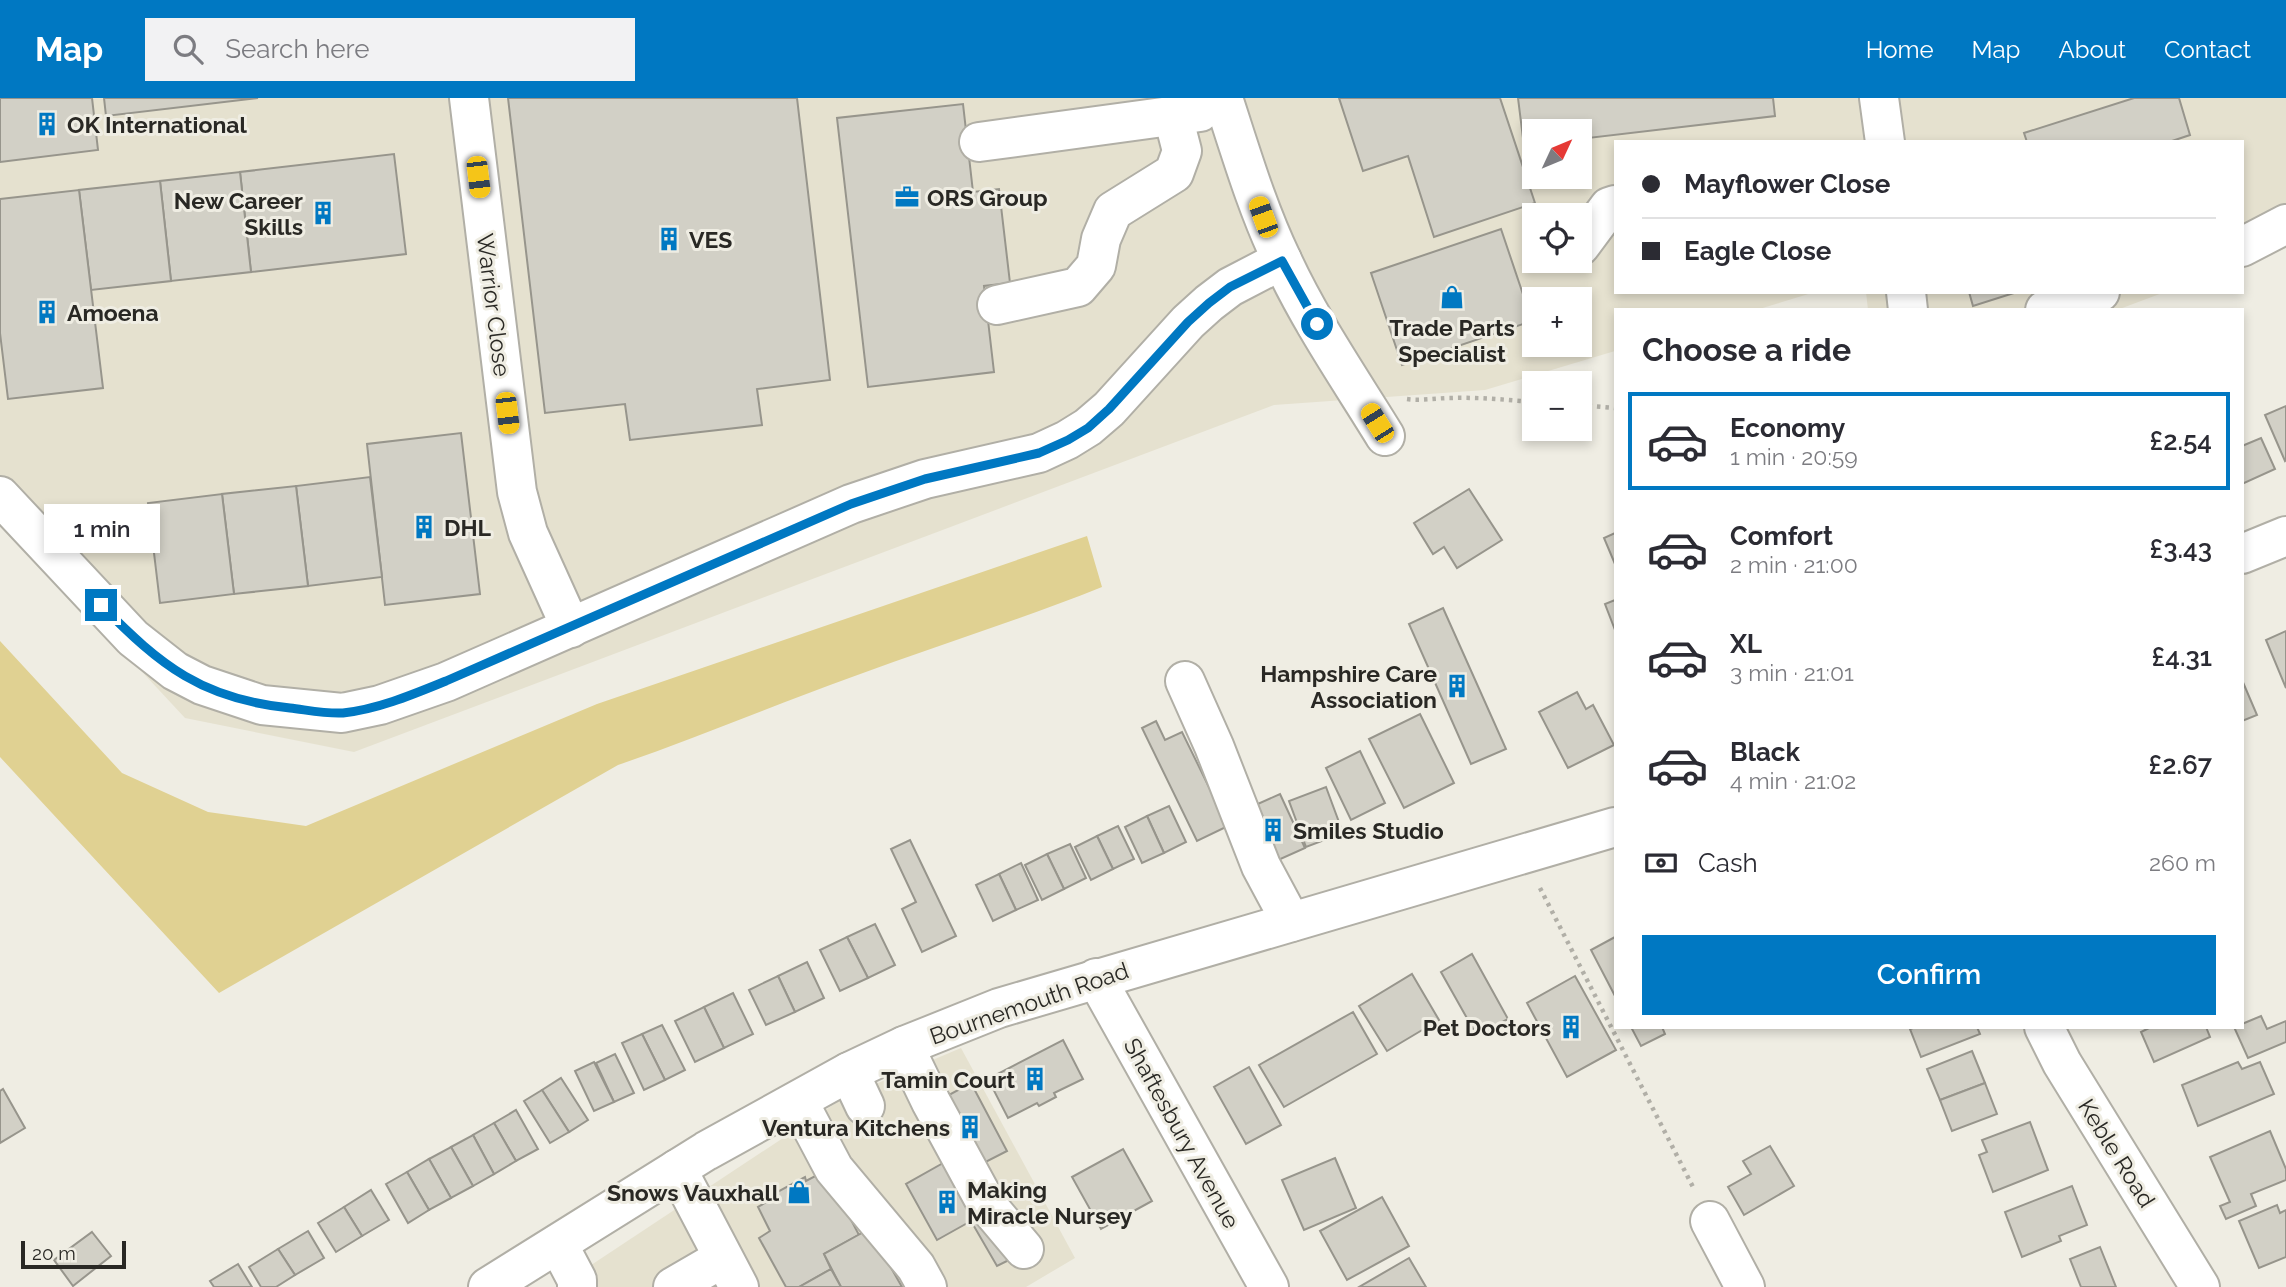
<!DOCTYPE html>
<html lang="en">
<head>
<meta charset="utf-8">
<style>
  :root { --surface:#fff; --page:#f2f2f3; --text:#2b2b33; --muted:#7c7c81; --line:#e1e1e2; --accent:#0078c2 }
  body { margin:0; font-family:Raleway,sans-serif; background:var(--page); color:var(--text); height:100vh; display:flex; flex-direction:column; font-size:26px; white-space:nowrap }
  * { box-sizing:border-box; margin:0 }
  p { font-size:23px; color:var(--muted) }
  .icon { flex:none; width:38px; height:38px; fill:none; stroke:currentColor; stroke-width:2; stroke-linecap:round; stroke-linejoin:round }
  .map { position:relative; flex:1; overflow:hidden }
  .side { position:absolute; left:1614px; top:210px; width:630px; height:721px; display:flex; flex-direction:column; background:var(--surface); border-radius:0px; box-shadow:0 4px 10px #0003 }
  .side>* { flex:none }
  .hud { position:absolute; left:1614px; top:42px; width:630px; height:154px; border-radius:0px; box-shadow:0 4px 10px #0003; display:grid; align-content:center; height:154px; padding:0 28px; background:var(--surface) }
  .needle { width:46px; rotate:46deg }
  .controls { position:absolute; left:1522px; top:21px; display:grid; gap:14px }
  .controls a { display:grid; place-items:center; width:70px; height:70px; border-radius:0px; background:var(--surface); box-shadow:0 4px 10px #0003; font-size:35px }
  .scale { position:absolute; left:21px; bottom:18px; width:105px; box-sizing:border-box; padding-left:7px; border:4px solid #292824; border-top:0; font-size:19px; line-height:24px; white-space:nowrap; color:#292824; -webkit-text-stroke:5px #efede3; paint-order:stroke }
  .end { position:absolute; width:32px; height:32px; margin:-16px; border:9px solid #0078c2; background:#fff; box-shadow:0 0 0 4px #fff }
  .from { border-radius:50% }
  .bubble { position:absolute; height:49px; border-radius:0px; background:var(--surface); box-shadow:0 4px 10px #0003; font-size:23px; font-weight:600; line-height:49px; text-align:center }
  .car { position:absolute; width:21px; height:42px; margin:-21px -10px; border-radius:9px; box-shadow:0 0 5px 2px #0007; background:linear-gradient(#f5c518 24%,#345 0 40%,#f5c518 0 76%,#345 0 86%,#f5c518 0) }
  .hud b { display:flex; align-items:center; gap:24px; height:66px; font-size:26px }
  .hud b+b { border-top:2px solid var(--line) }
  .hud i { width:18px; height:18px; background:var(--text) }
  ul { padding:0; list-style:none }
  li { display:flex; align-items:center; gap:21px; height:98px; margin:0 14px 10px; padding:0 14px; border:4px solid transparent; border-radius:0px }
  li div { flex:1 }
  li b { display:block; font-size:26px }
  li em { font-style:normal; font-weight:600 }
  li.on { border-color:var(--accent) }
  li>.icon { width:63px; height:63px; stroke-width:1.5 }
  h2 { padding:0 28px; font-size:32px; line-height:84px }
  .pay { display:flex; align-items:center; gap:18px; height:77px; padding:0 28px; font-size:26px }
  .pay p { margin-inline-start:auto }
  .primary-button { display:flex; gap:14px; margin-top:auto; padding:14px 28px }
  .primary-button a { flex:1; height:80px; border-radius:0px; background:var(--accent); color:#fff; font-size:28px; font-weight:600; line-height:80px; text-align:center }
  header { display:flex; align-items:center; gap:42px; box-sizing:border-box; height:98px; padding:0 35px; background:var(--accent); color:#fff }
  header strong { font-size:33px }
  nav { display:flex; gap:38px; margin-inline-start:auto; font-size:24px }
  .search { width:490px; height:63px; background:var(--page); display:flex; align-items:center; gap:18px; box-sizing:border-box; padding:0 24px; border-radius:0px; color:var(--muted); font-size:26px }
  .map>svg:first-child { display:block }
  .built { fill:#e5e1cf; fill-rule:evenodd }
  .green { fill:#e0d192 }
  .building { fill:#d2d0c6; stroke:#97958c; stroke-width:2 }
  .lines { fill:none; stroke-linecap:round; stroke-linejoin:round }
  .minor-casing { stroke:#b1afa6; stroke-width:42 }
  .major-casing { stroke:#b1afa6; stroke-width:42 }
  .path { stroke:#b1afa7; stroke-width:4.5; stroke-dasharray:3.5 5; stroke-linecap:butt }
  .minor { stroke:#fff; stroke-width:38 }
  .major { stroke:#fff; stroke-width:38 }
  .route { stroke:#0078c2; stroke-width:9 }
  .labels { text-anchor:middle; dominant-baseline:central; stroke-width:6; stroke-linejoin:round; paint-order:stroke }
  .poi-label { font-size:23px; font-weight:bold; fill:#292824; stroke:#efede3; text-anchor:start }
  .street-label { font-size:23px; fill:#292824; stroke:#efede3 }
</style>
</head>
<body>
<header>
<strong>Map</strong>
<div class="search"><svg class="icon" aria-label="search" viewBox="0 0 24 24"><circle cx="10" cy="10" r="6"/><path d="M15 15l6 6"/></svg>Search here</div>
<nav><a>Home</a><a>Map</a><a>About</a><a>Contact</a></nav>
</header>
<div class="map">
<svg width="2286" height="1189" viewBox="0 0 2286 1189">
  <rect width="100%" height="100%" fill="#efede3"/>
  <!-- built -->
  <g class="built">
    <path d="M0 0H2286V150L2242 166V44H1615V194H1815L1756 212H1615V253L1485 292 1274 307 354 654 185 620 0 421ZM1535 33H1580V79H1535ZM1535 117H1580V163H1535ZM1535 201H1580V247H1535Z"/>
    <path d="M1866 194H2165L2117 212H1868Z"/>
    <path d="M961 950 1075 1160 1026 1189H558L845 999Z"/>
  </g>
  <!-- green -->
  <path class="green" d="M1087 438 1102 489C1020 522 935 548 852 579 774 607 697 640 618 667L219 895 0 659V543L122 675 208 714 306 728 597 606Z"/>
  <!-- building -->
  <g class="building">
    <path d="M0 0H92L98 52 0 64Z"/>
    <path d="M104 0H258L106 18Z"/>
    <path d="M508 0H797L830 282 757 291 762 327 630 342 625 306 545 315Z"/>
    <path d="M1339 0H1500L1535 105 1434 139 1408 58 1363 73Z"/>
    <path d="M1518 0H1773L1775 18 1580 41V33H1535V47L1524 48Z"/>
    <path d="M2134 0H2179L2190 37 2169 44H2027L2024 35Z"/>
    <path d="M963 6 973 94 999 91 1010 185 984 188 994 274 868 289 837 20Z"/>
    <path d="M394 56 406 156 251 174 240 74Z"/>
    <path d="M240 74 251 174 171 183 160 83Z"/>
    <path d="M160 83 171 183 91 192 79 92Z"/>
    <path d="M79 92 103 290 8 301 0 235V101Z"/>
    <path d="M1501 131 1532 223 1402 267 1371 175Z"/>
    <path d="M1969 194H2017L1973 208Z"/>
    <path d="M2286 308V362L2285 363 2265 317Z"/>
    <path d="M461 335 480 496 385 507 367 346Z"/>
    <path d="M2261 340 2275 371 2242 386V348Z"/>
    <path d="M370 379 382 479 308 488 296 388Z"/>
    <path d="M296 388 308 488 234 496 222 396Z"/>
    <path d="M1469 391 1502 442 1457 470 1444 449 1433 456 1414 425Z"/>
    <path d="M222 396 234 496 160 505 148 405Z"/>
    <path d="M1615 435V466L1604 440Z"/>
    <path d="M1615 502V532L1605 506Z"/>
    <path d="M1443 510 1506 651 1471 666 1409 526Z"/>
    <path d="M2286 533V590L2266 542Z"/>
    <path d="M2242 582 2257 617 2242 623Z"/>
    <path d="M1577 594 1586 611 1593 607 1614 647 1568 670 1539 614Z"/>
    <path d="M1420 616 1454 685 1404 710 1369 641Z"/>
    <path d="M1156 623 1165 642 1182 634 1228 728 1197 743 1142 630Z"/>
    <path d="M1360 653 1385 705 1351 722 1326 670Z"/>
    <path d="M1326 689 1343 735 1306 749 1289 703Z"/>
    <path d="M1280 696 1305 750 1267 767 1242 713Z"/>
    <path d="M1169 708 1186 744 1164 755 1147 718Z"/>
    <path d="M1147 718 1164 755 1142 765 1125 729Z"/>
    <path d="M1118 728 1134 761 1113 771 1097 738Z"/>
    <path d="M1097 738 1113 771 1091 782 1075 749Z"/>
    <path d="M910 742 956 838 922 854 902 811 916 804 891 751Z"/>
    <path d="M1070 746 1086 780 1064 791 1047 756Z"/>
    <path d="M1047 756 1064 791 1042 802 1025 767Z"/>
    <path d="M1021 765 1038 802 1016 812 999 776Z"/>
    <path d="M999 776 1016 812 993 823 976 787Z"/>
    <path d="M875 826 895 867 868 880 847 839Z"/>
    <path d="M847 839 868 880 840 893 820 852Z"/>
    <path d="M1615 839V898L1591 852Z"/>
    <path d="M1472 856 1508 921 1477 938 1441 874Z"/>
    <path d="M807 864 824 900 795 914 778 878Z"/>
    <path d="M1412 876 1439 922 1387 953 1359 908Z"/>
    <path d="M778 878 795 914 766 927 749 892Z"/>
    <path d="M1575 878 1616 952 1567 979 1527 905Z"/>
    <path d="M733 895 753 936 724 950 704 909Z"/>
    <path d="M704 909 724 950 695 964 675 923Z"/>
    <path d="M1353 914 1377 956 1284 1009 1259 967Z"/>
    <path d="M2261 918 2267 931 2286 923V944L2248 960 2234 929H2242V926Z"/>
    <path d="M662 927 685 972 665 982 642 936Z"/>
    <path d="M1631 929H1662L1665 936 1641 948Z"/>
    <path d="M1916 929H1977L1980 936 1921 959 1910 931Z"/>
    <path d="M2151 929H2206L2210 939 2154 964 2141 934Z"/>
    <path d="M642 936 665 982 644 992 622 945Z"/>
    <path d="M1063 942 1083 981 1054 995 1056 999 1039 1008 1037 1005 1008 1020 988 981Z"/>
    <path d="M1972 953 1985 985 1940 1002 1927 971Z"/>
    <path d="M615 956 634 995 614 1004 596 965Z"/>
    <path d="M594 964 614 1004 594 1013 575 973Z"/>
    <path d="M2238 964 2242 971 2260 964 2274 996 2198 1028 2182 987Z"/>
    <path d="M1249 969 1281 1027 1246 1046 1214 989Z"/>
    <path d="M561 980 588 1022 569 1034 542 992Z"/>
    <path d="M971 985 1007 1053 970 1072 934 1005Z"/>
    <path d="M1985 985 1997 1016 1952 1033 1940 1002Z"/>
    <path d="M3 991 25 1030 0 1045V993Z"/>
    <path d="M542 992 569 1034 550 1045 524 1003Z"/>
    <path d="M516 1012 538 1051 516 1063 494 1025Z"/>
    <path d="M2030 1024 2048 1072 1993 1094 1979 1057 1987 1054 1982 1042Z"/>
    <path d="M494 1025 516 1063 494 1076 473 1037Z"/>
    <path d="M2270 1033 2286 1071V1082L2251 1096 2256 1108 2226 1121 2220 1108 2230 1104 2210 1059Z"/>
    <path d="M473 1037 494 1076 473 1088 451 1049Z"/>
    <path d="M1770 1048 1794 1088 1744 1117 1728 1089 1751 1076 1743 1063Z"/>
    <path d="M451 1049 473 1088 451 1100 429 1061Z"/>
    <path d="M1123 1051 1152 1103 1101 1131 1072 1079Z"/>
    <path d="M952 1060 1009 1162 997 1168 971 1123 937 1142 906 1086Z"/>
    <path d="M1335 1060 1356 1110 1304 1132 1282 1082Z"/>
    <path d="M429 1061 451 1100 429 1112 407 1074Z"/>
    <path d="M407 1074 429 1112 408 1125 386 1086Z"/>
    <path d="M821 1075 827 1076 859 1137 824 1156 831 1171 799 1189H786L759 1140 770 1133 758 1109 770 1102 768 1099 805 1079 806 1083Z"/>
    <path d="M2072 1088 2087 1127 2059 1138 2061 1143 2022 1159 2005 1114Z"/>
    <path d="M371 1092 389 1122 362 1138 344 1109Z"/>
    <path d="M1382 1099 1409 1148 1347 1182 1320 1133Z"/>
    <path d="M2277 1107 2280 1115 2286 1112V1159L2259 1170 2239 1123Z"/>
    <path d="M344 1109 362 1138 336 1154 318 1125Z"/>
    <path d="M869 1131 902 1189H841L824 1156Z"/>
    <path d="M308 1133 324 1160 295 1177 278 1151Z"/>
    <path d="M92 1134 111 1158 73 1188 54 1162Z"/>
    <path d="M2100 1149 2116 1189H2081L2070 1161Z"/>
    <path d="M278 1151 295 1177 276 1189H261L249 1169Z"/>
    <path d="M1409 1160 1426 1189H1359Z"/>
    <path d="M238 1166 252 1189H214L210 1183Z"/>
    <path d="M831 1171 841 1189H799Z"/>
  </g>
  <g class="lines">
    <!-- minor casing -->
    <g class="minor-casing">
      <g id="minor">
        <path d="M469 0 517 394 528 435 571 530"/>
        <path d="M1223 0C1241 55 1257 110 1282 162 1310 223 1350 281 1385 338"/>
        <path d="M1879 0 1885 44"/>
        <path d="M979 44 1200 14"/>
        <path d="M1580 148 1609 109 1615 107"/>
        <path d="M2242 149 2286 126"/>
        <path d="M1906 194 1908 212"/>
        <path d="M997 207 1078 189 1096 168 1101 141 1113 113 1174 75 1182 53 1173 18"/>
        <path d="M2045 212 2100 194"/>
        <path d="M0 398 133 540 175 573 202 587 262 607 342 615 380 607 446 584 851 406 925 381 1039 355 1067 342 1088 329 1109 311 1188 224 1209 205 1230 189 1282 162"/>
        <path d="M1185 583 1214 648 1261 768 1291 824"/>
        <path d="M1096 880 1269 1189"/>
        <path d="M2044 929 2062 965 2200 1189"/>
        <path d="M904 948 931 1004 987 1107 1024 1151"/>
        <path d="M849 974 865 1008"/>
        <path d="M798 1003 834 1071 916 1169 927 1189"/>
        <path d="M677 1071 739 1189"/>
        <path d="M1710 1123 1745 1189"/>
        <path d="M558 1146 577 1182V1189"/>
        <path d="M673 1189 723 1160"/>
      </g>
    </g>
    <!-- major casing -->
    <g class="major-casing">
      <g id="major">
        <path d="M2242 456 2286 438"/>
        <path d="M488 1189 706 1053 849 974 904 948 999 910 1615 729"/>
      </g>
    </g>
    <!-- path -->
    <g class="path">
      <path d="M1407 301C1422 303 1436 300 1451 300 1479 299 1507 302 1535 304"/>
      <path d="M1580 307 1615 310"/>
      <path d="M1540 790 1694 1091"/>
    </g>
    <!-- minor -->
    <use href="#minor" class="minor"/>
    <!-- major -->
    <use href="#major" class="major"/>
  </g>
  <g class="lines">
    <!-- route -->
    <path class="route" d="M101 507C161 568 202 601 290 610 307 612 326 616 343 615 379 611 414 596 446 583L851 406 925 381 1039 355 1068 342 1088 330 1109 311 1188 224 1209 205 1230 189 1282 163 1317 226"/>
  </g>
  <!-- icons -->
  <defs>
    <g id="building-bare" transform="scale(1.89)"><path d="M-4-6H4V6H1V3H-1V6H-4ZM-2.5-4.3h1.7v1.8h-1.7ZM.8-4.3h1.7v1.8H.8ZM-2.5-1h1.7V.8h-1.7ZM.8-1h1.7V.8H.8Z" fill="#0078c2" stroke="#efede3" stroke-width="2.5" paint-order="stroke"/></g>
    <g id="office-bare" transform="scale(1.89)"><path d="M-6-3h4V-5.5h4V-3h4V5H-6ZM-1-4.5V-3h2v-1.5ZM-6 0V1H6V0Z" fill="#0078c2" stroke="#efede3" stroke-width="2.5" paint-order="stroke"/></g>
    <g id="shop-bare" transform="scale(1.89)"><path d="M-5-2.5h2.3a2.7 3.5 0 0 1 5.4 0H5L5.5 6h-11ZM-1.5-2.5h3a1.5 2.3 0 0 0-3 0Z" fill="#0078c2" stroke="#efede3" stroke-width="2.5" paint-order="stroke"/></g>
  </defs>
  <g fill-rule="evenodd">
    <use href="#building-bare" x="47" y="26"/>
    <use href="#office-bare" x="907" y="99"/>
    <use href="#building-bare" x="323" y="115"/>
    <use href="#building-bare" x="669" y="141"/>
    <use href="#shop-bare" x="1452" y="199"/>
    <use href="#building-bare" x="47" y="214"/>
    <use href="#building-bare" x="424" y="429"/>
    <use href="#building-bare" x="1457" y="588"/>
    <use href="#building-bare" x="1273" y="732"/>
    <use href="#building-bare" x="1571" y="929"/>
    <use href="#building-bare" x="1035" y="981"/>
    <use href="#building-bare" x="970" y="1029"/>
    <use href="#shop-bare" x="799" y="1094"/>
    <use href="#building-bare" x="947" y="1104"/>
  </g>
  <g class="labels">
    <!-- poi labels -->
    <g class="poi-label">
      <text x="67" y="26">OK International</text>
      <text x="927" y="99">ORS Group</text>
      <text x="303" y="102" text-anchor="end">New Career<tspan x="303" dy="26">Skills</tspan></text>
      <text x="689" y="141">VES</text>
      <text x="67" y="214">Amoena</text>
      <text x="1452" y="229" text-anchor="middle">Trade Parts<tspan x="1452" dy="26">Specialist</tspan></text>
      <text x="444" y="429">DHL</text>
      <text x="1437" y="575" text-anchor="end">Hampshire Care<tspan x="1437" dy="26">Association</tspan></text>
      <text x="1293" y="732">Smiles Studio</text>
      <text x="1551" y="929" text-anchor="end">Pet Doctors</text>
      <text x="1015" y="981" text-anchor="end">Tamin Court</text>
      <text x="950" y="1029" text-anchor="end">Ventura Kitchens</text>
      <text x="967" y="1091">Making<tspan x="967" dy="26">Miracle Nursey</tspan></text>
      <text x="779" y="1094" text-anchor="end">Snows Vauxhall</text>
    </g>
    <!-- street labels -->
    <g class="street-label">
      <text transform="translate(494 207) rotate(83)">Warrior Close</text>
      <text transform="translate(1029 905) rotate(-19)">Bournemouth Road</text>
      <text transform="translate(1182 1035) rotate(61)">Shaftesbury Avenue</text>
      <text transform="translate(2117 1055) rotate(58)">Keble Road</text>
    </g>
  </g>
</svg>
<div class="controls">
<a><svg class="needle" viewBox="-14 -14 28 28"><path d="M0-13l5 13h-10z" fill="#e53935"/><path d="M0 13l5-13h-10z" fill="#7c7c81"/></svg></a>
<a><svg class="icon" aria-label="locate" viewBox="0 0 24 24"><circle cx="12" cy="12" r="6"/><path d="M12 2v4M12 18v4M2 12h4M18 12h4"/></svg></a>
<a>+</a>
<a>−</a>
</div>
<div class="scale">20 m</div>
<i class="end from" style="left:1317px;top:226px"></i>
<i class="end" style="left:101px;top:507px"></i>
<div class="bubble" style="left:44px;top:406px;width:116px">1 min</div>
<i class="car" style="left:478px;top:79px;rotate:173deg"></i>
<i class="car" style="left:1263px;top:119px;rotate:340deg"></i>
<i class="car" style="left:507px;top:315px;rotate:173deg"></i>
<i class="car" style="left:1377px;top:325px;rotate:328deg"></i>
<div class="hud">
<b><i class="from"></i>Mayflower Close</b>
<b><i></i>Eagle Close</b>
</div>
<section class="side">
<h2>Choose a ride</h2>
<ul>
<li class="on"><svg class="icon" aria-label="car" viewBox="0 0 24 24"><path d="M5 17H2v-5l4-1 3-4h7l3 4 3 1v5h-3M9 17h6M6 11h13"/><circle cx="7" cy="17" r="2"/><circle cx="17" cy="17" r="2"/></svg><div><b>Economy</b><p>1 min · 20:59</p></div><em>£2.54</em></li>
<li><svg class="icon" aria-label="car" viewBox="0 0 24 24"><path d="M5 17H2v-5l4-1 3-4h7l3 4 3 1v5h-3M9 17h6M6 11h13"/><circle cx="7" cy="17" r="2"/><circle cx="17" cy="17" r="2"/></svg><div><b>Comfort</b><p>2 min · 21:00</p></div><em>£3.43</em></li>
<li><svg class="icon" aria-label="car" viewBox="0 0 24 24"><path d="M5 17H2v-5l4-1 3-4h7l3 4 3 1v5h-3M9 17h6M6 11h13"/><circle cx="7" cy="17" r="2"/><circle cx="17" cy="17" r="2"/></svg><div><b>XL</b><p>3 min · 21:01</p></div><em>£4.31</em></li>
<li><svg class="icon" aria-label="car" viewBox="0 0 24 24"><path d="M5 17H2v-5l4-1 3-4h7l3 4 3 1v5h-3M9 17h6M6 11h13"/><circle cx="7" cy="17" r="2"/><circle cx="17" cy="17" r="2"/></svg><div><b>Black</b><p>4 min · 21:02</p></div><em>£2.67</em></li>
</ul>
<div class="pay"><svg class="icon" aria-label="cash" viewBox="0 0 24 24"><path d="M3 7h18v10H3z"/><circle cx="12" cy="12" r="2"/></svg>Cash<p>260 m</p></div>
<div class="primary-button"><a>Confirm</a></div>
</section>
</div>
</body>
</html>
